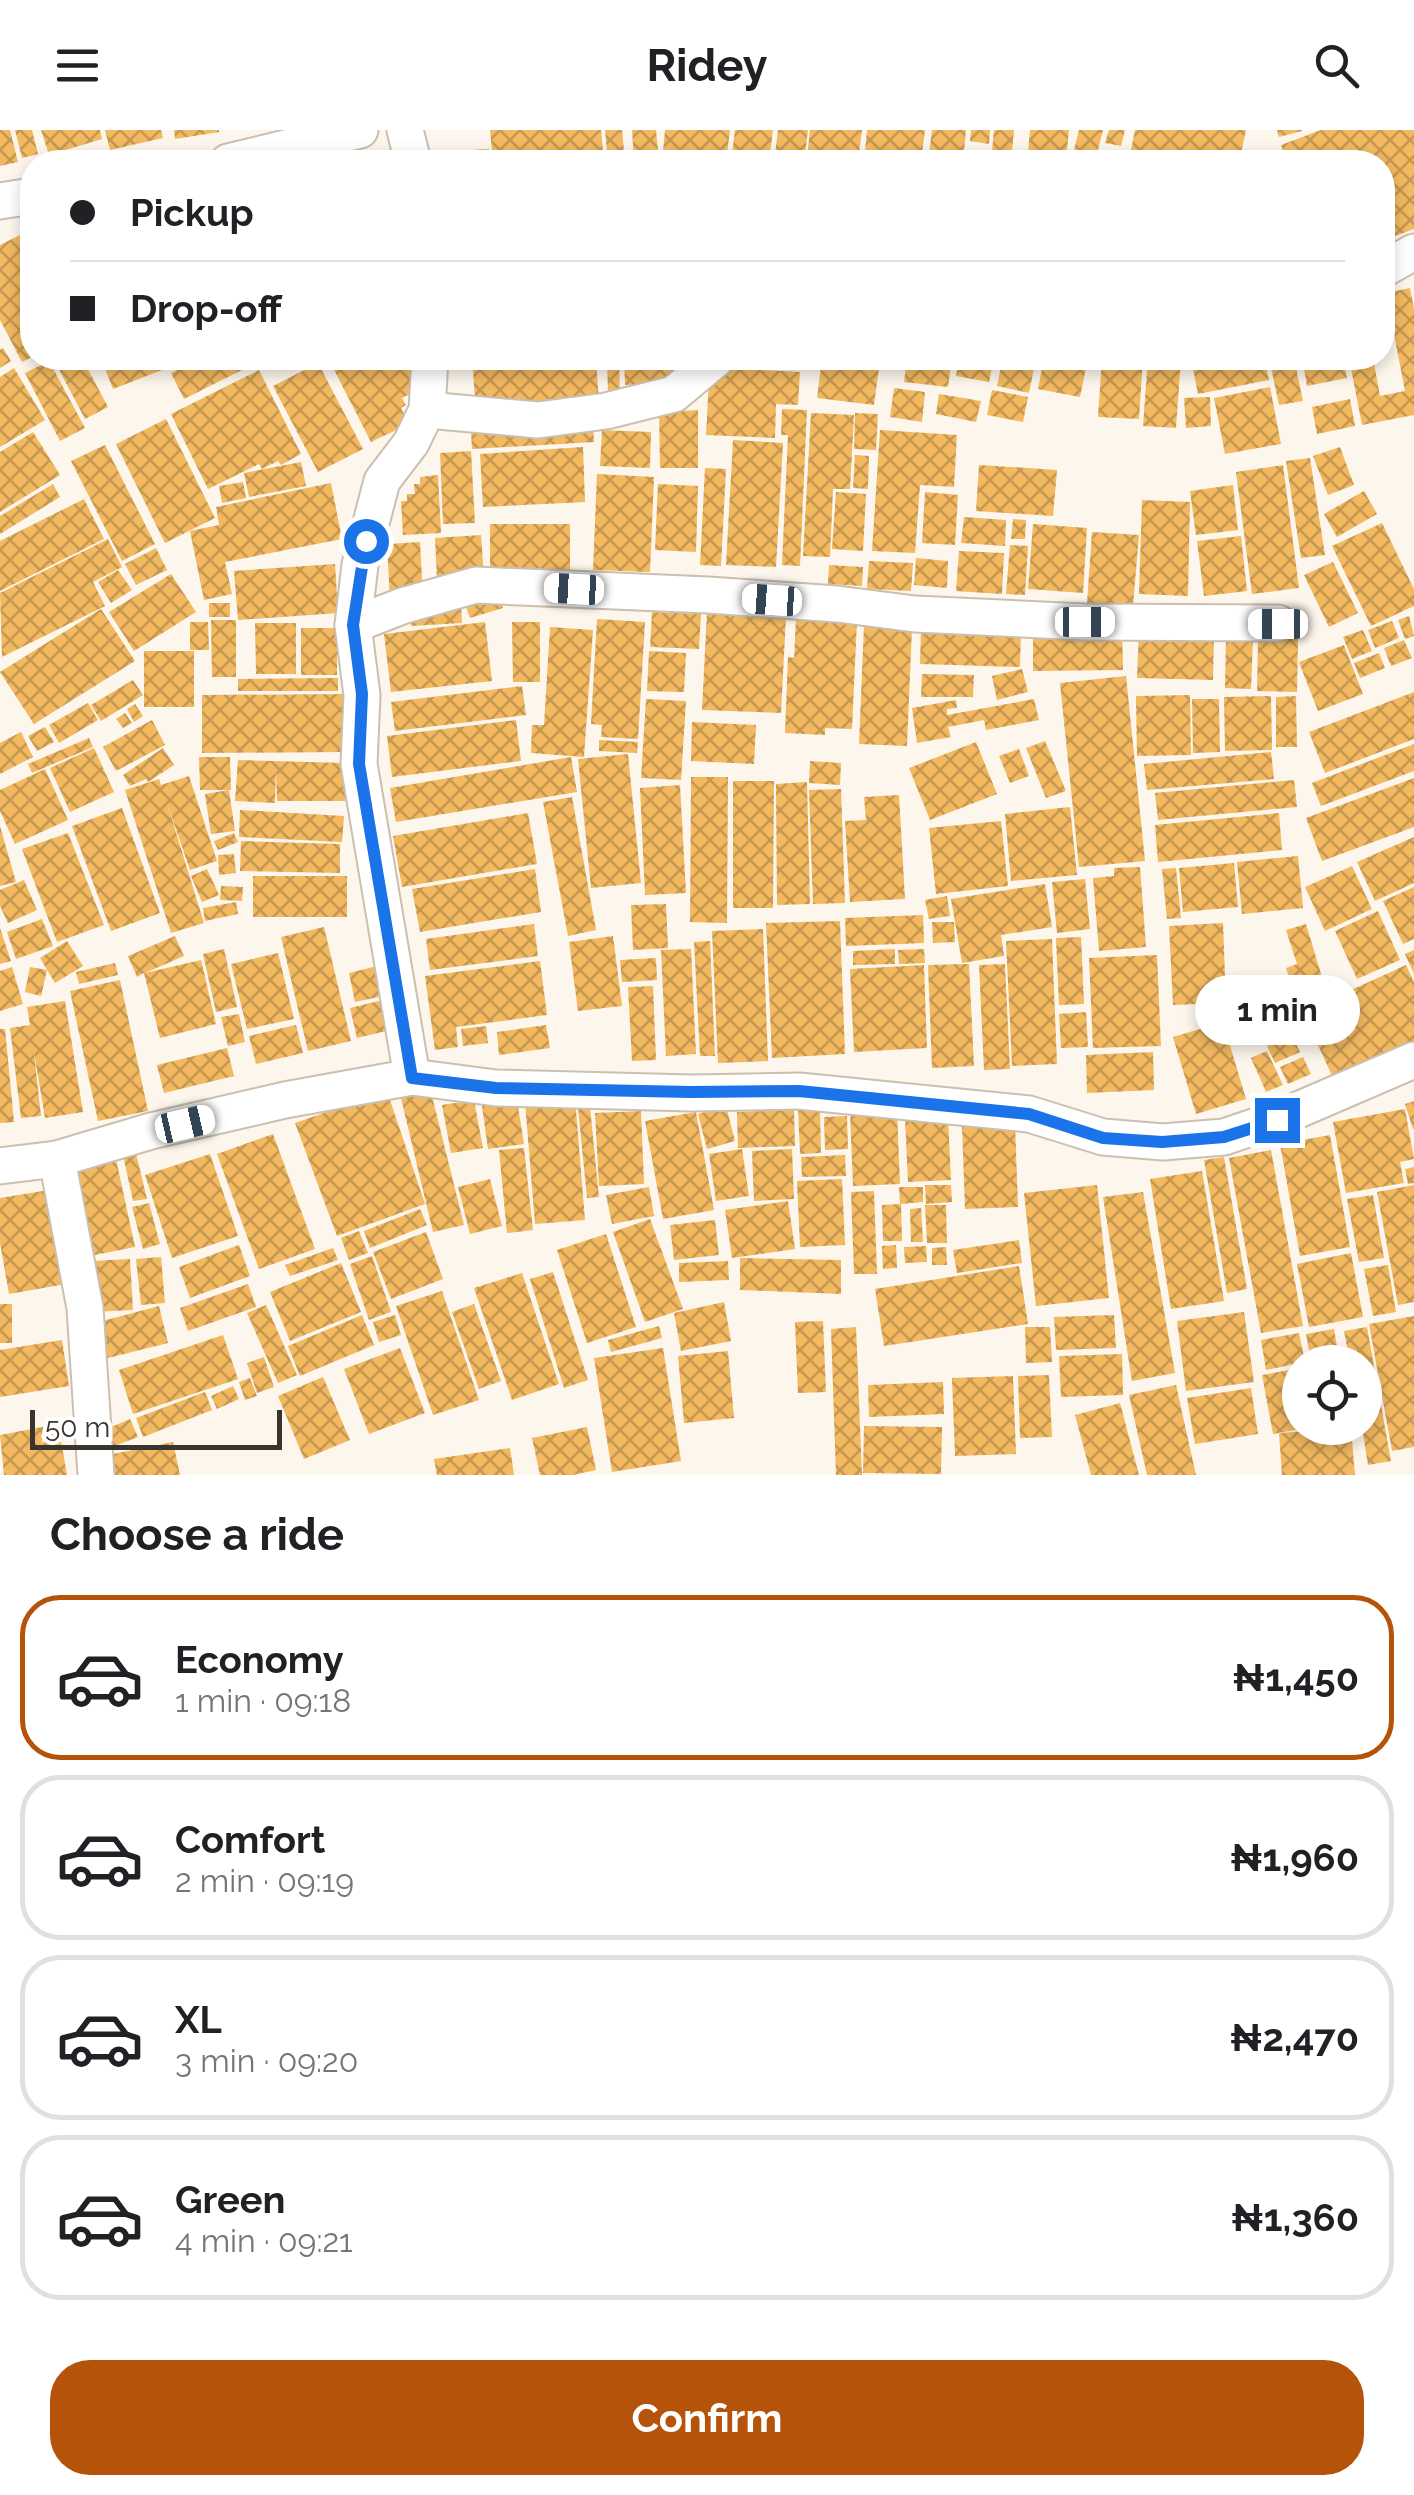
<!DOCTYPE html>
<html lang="en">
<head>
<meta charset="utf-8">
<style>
  :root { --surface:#fff; --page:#f6f6f6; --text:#202124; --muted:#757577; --line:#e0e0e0; --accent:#b45309 }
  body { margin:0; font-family:Raleway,sans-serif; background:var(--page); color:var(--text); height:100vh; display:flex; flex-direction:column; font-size:38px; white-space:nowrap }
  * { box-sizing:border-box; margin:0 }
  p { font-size:32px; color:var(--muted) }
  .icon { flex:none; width:55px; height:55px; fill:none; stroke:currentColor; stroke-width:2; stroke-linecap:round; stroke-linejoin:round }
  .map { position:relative; height:1345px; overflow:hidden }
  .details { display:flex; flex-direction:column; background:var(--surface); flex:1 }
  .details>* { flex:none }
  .top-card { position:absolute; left:20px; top:20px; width:1375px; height:220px; border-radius:40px; box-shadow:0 5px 15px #0003; display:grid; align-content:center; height:220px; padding:0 50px; background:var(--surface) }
  .tools { position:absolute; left:1282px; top:1215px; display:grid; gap:20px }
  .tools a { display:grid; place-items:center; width:100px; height:100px; border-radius:50%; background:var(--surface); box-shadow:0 5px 15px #0003; font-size:50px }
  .scale { position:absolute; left:30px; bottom:25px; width:252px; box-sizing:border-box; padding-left:10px; border:5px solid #39342e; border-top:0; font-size:28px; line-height:35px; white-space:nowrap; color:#39342e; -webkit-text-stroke:8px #fff; paint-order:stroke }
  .end { position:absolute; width:45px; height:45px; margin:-22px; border:12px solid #1a73e8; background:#fff; box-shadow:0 0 0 5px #fff }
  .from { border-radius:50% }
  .bubble { position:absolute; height:70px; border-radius:35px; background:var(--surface); box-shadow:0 5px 15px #0003; font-size:32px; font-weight:700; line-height:70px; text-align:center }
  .car { position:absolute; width:30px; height:60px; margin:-30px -15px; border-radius:12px; box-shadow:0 0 8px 2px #0007; background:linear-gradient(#fff 24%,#345 0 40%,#fff 0 76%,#345 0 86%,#fff 0) }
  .top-card b { display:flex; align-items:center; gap:35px; height:95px; font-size:38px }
  .top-card b+b { border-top:2px solid var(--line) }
  .top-card i { width:25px; height:25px; background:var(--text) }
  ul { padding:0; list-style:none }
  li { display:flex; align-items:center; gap:30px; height:165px; margin:0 20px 15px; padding:0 30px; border:5px solid var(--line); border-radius:40px }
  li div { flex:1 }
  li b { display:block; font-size:38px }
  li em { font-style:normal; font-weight:700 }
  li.current { border-color:var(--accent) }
  li>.icon { width:90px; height:90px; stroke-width:1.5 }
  h2 { padding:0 50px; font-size:45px; line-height:120px }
  .action { display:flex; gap:20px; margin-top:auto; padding:20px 50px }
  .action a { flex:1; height:115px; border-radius:40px; background:var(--accent); color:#fff; font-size:40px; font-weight:700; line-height:115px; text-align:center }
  header { display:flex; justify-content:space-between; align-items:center; height:130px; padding:0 50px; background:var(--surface); font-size:45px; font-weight:700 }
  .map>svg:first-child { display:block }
  .building { fill:url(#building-cross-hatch) }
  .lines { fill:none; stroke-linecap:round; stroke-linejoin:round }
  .minor-casing { stroke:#cbbfb0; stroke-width:39 }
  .minor { stroke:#fff; stroke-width:35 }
  .route { stroke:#1a73e8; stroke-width:12 }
</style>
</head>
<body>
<header><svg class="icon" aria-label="menu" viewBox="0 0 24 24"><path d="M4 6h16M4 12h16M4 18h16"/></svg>Ridey<svg class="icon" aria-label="search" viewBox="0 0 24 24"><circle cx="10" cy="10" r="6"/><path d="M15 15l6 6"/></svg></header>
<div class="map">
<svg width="1414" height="1345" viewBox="0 0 1414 1345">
  <defs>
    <pattern id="building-cross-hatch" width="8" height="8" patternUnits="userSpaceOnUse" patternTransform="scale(2.5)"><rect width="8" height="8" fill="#f2b960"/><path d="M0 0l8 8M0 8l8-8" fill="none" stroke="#c59750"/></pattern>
  </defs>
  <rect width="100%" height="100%" fill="#fdf6ec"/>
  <!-- building -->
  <g class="building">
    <path d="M0 0H10L18 32 0 36Z"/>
    <path d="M15 0H32L38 24 22 28Z"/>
    <path d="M41 0H100L102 9 49 25Z"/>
    <path d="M105 0H161L163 8 110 20Z"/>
    <path d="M174 0H219V2L175 9Z"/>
    <path d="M490 0H601L604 32H493Z"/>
    <path d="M605 0H622L625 32H608Z"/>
    <path d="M632 0H656L659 32H634Z"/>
    <path d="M665 0H730L726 32H662Z"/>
    <path d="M735 0H773L769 32H731Z"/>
    <path d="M778 0H808L804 32H774Z"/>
    <path d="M810 0H862L858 32 807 28Z"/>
    <path d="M867 0H925L921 32H864Z"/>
    <path d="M932 0H966L963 32H928Z"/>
    <path d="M971 0H990L989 14 970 11Z"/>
    <path d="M994 0H1014L1011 32H991Z"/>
    <path d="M1030 0H1069L1066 29 1028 24Z"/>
    <path d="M1079 0H1103L1095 32H1071Z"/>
    <path d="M1109 0H1125L1121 16 1105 13Z"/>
    <path d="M1135 0H1246L1239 32H1188L1131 20Z"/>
    <path d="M1277 0H1302V1L1279 7Z"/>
    <path d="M1321 0H1414V99L1382 111V32H1287L1281 15Z"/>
    <path d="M489 19 490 32H453L452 21Z"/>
    <path d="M1107 20 1120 24 1118 32H1103Z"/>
    <path d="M396 22 398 32H347V30Z"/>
    <path d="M22 104 32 123V227L22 232 0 190V115Z"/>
    <path d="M1410 158 1414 179V285L1362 295 1349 228H1373L1380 266 1405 261 1386 163Z"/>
    <path d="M3 218 11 231 0 238V220Z"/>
    <path d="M59 228H82L108 277 85 289 54 230Z"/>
    <path d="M101 228H163L167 238 113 259Z"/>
    <path d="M202 228H236L242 240 184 269 171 243Z"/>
    <path d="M249 228H283L254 240Z"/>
    <path d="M328 228H418L420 259 402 268 406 275 401 278 409 294 371 312Z"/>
    <path d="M472 228H596L599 272 476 282Z"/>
    <path d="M607 228H619L620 263 608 264Z"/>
    <path d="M624 228H681L682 254 625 255Z"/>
    <path d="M761 228H784L783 235 760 232Z"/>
    <path d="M789 228H816L814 240 788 237Z"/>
    <path d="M822 228 880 231 874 275 817 268Z"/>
    <path d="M907 228H952L948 257 904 252Z"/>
    <path d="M959 228H994L989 252 956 246Z"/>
    <path d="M1044 228H1088L1080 267 1038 259Z"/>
    <path d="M1102 228H1143L1139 289 1098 287Z"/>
    <path d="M1148 228H1181L1176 298 1143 296Z"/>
    <path d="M1191 228H1264L1269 250 1198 264Z"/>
    <path d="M1269 228H1294L1303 271 1279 275Z"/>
    <path d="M1302 228H1343L1347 248 1307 256Z"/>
    <path d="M49 231 85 298 60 311 25 243Z"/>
    <path d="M1002 232 1034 238 1029 263 997 256Z"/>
    <path d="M318 233 363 319 318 342 273 256Z"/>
    <path d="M14 238 45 290 0 317V247Z"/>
    <path d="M723 238 800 242 798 275 776 274 775 308 706 305 709 250H721Z"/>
    <path d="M259 240 301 324 281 335 278 331 262 339 259 334 208 359 171 284Z"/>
    <path d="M1270 257 1281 314 1225 324 1214 268Z"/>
    <path d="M894 258 925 262 922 292 890 287Z"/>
    <path d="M992 260 1028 267 1023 292 987 285Z"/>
    <path d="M939 264 981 271 976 292 936 284Z"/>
    <path d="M1210 267 1211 296 1186 298 1184 268Z"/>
    <path d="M1350 269 1355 296 1317 304 1312 277Z"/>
    <path d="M782 279 807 280 800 436 782 435 788 305H781Z"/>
    <path d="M698 280V338H660L659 282Z"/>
    <path d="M811 283 854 285 850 359H833L830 427 803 426Z"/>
    <path d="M855 283 878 284 876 320 854 319Z"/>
    <path d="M166 289 215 388 165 413 116 314Z"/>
    <path d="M593 295 594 312 472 319 471 302Z"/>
    <path d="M602 300 651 302 650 338 600 336Z"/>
    <path d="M880 300 957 305 954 357 920 355 915 423 872 421Z"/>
    <path d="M33 302 60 345 0 382V322Z"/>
    <path d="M733 310 783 313 776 437 726 435Z"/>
    <path d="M105 315 155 414 122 431 71 331Z"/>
    <path d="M583 317 585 372 483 377 480 324Z"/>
    <path d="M1340 317 1354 355 1328 365 1313 326Z"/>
    <path d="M471 321 475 393 443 394 440 323Z"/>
    <path d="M855 325 869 326 868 359 853 358Z"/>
    <path d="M1310 328 1325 425 1301 428 1286 331Z"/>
    <path d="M301 332 306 356 249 367 244 343Z"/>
    <path d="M979 335 1057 340 1053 386 976 381Z"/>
    <path d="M1283 335 1299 458 1252 464 1236 342Z"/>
    <path d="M705 338 726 339 721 436 700 435Z"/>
    <path d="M597 344 654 347 650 442 593 440Z"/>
    <path d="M438 345 441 403 403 405 401 371H407V364H415L414 354H420V347Z"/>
    <path d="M243 352 246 368 222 373 219 356Z"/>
    <path d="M331 353 342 409 225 432 232 464 204 470 190 401 219 395 216 377Z"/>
    <path d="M53 354 60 367 0 404V386Z"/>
    <path d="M658 354 698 356 696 422 655 420Z"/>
    <path d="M1233 355 1238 400 1196 405 1190 361Z"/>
    <path d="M1364 361 1377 384 1337 407 1324 384Z"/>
    <path d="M836 362 866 364 863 421 832 419Z"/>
    <path d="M925 362 958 365 955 415 922 413Z"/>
    <path d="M84 369 104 409 0 461V411Z"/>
    <path d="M1142 370 1190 372 1188 466 1139 464Z"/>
    <path d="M964 387 1006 390 1005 416 961 413Z"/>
    <path d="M1013 389 1026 390 1025 409H1011Z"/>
    <path d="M1382 393 1414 459V476L1371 496 1332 416Z"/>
    <rect x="490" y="394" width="80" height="51"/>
    <path d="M1033 394 1087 398 1083 463 1028 459Z"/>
    <path d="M1092 402 1139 405 1133 476 1087 473Z"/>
    <path d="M481 405 484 448 437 450 435 408Z"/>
    <path d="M1241 406 1247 461 1204 466 1197 411Z"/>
    <path d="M108 409 122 437 93 452 105 476 2 527 0 463Z"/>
    <path d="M420 412 423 468 390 470 387 414Z"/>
    <path d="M1010 415 1028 416 1025 465 1006 464Z"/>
    <path d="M156 418 167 440 136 455 125 434Z"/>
    <path d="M959 421 1004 423 1002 464 956 461Z"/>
    <path d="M916 428 948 431 947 458 914 455Z"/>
    <path d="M869 431 913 433 911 461 867 459Z"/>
    <path d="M1333 432 1358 483 1329 497 1304 445Z"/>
    <path d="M335 434 338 483 238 490 234 441Z"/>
    <path d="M829 435 863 437 862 456 828 454Z"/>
    <path d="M118 440 132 460 111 473 98 452Z"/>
    <path d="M171 444 196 482 134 521 109 482Z"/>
    <path d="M499 466 503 478 470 488 466 477Z"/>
    <rect x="209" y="473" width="21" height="14"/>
    <path d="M461 474 462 493 411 496 410 478Z"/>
    <path d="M101 479 135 531 34 594 0 542Z"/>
    <path d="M652 482 701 484 699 519 650 517Z"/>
    <path d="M707 482 786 486 781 583 702 580Z"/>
    <path d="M1409 486 1414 506 1405 509 1398 490Z"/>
    <path d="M796 487 857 490 852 599 825 598V605L785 603 788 527 794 528Z"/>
    <path d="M597 489 645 492 638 609 601 607 602 595 591 594Z"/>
    <path d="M211 490H236V547H212Z"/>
    <path d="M1392 491 1399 508 1375 518 1368 500Z"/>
    <path d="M190 492H208L209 520H190Z"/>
    <path d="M485 492 492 551 391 562 384 504Z"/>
    <path d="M512 492H540V552H513Z"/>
    <path d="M255 493H296V544H256Z"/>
    <path d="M864 495 912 497 907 616 859 614Z"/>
    <path d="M550 497 593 500 584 627 531 623 532 595H544Z"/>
    <rect x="301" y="498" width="36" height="47"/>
    <path d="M921 498 1021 501 1020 537 920 534Z"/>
    <path d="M1122 499 1123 540 1033 541V500Z"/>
    <path d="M1363 500 1372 521 1352 529 1343 507Z"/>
    <path d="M1139 501 1214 504 1213 550 1137 548Z"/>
    <path d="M1226 507 1253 508 1251 559 1225 558Z"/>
    <path d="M1258 508 1298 509 1297 562 1257 561Z"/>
    <path d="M1404 510 1412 528 1391 536 1384 518Z"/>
    <path d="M1344 515 1363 564 1318 581 1299 532Z"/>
    <rect x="144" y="521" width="50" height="56"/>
    <path d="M649 521 686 523 684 562 647 561Z"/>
    <path d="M1379 523 1385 538 1360 548 1354 533Z"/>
    <path d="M1022 539 1028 562 997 570 992 546Z"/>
    <path d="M922 544 974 545 973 567H921Z"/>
    <path d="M1126 546 1145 731 1079 737 1060 553Z"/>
    <path d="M338 548V561H238V549Z"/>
    <path d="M133 550 143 565 101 591 91 575Z"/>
    <path d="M522 556 526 585 395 601 391 572Z"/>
    <path d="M1414 562V609L1325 643 1309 602Z"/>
    <path d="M345 564V622L202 623V565Z"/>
    <path d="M1190 565 1191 625 1137 626 1136 566Z"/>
    <path d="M1271 566 1272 620 1225 621 1224 567Z"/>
    <path d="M1296 566 1297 617H1276V567Z"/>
    <path d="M646 569 686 571 681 650 641 648Z"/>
    <path d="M1034 569 1039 590 986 600 984 590 948 597 951 607 917 613 912 578 956 570 957 578 947 579V585Z"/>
    <path d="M1192 569H1219L1220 622 1193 623Z"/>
    <path d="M88 573 98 590 59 613 49 595Z"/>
    <path d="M135 574 143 586 134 592 127 579Z"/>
    <path d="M125 583 132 593 123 598 116 589Z"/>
    <path d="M152 590 165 615 116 641 103 617Z"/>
    <path d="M516 590 521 631 392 647 387 606Z"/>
    <path d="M692 592 756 595 754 634 691 631Z"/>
    <path d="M45 597 54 612 37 621 28 606Z"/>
    <path d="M21 602 33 627 0 644V613Z"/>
    <path d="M89 608 93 617 32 643 28 634Z"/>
    <path d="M599 610 638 612 637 623 599 621Z"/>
    <path d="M1045 611 1066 661 1046 668 1026 618Z"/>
    <path d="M976 612 997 664 930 690 909 638Z"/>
    <path d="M1414 614V641L1321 676 1312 653Z"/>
    <path d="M94 618 114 662 70 682 50 638Z"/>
    <path d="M163 618 174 635 148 652 146 649 130 656 123 645Z"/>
    <path d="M1019 619 1029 646 1010 653 999 626Z"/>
    <path d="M1271 622 1274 649 1147 660 1144 634Z"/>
    <path d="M628 624 641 753 591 758 578 629Z"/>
    <path d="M199 627H230L231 660H200Z"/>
    <path d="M571 627 577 662 396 692 390 658Z"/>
    <path d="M238 630 345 633V671H277L276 639 275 673 235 671Z"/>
    <path d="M810 631 841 633 840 655 809 653Z"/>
    <path d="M45 639 68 690 15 714 0 681V660Z"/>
    <path d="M189 646 217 731 190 740 167 673 204 793 171 803 125 660 159 649 161 655Z"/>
    <path d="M691 647H728L727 793 690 792Z"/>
    <path d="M1414 648V697L1322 731 1306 688Z"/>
    <path d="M1294 650 1297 677 1158 690 1155 663Z"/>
    <path d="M733 651H774L773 778H733Z"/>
    <path d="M807 652 810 774 777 775 776 654Z"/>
    <path d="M680 655 686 763 645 765 640 658Z"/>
    <path d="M841 659 845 773 813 774 809 660Z"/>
    <path d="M229 660 235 701 211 704 205 664Z"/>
    <path d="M899 665 905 769 850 772 845 691 866 690 864 667Z"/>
    <path d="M572 667 596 800 568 806 543 672Z"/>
    <path d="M1070 677 1077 745 1011 751 1005 684Z"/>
    <path d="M122 678 160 783 111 801 72 696Z"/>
    <path d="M240 680 344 686 342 712 239 707Z"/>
    <path d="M528 683 537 734 402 757 393 706Z"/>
    <path d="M1279 683 1282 720 1158 732 1155 695Z"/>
    <path d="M1001 691 1008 756 936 764 929 698Z"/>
    <path d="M0 696 16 752 0 756Z"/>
    <path d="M68 703 104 795 57 812 22 719Z"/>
    <path d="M234 703 238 712 218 720 214 711Z"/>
    <path d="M1414 707V753L1375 771 1357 732Z"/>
    <path d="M241 711 340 714V743L240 741Z"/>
    <path d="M234 724 236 743 219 745 218 725Z"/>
    <path d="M1298 726 1303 778 1242 784 1237 732Z"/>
    <path d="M1234 733 1238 777 1183 782 1179 738Z"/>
    <path d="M1352 736 1372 779 1325 801 1305 757Z"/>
    <path d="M1140 737 1146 817 1099 821 1093 748 1114 746V738Z"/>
    <path d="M1176 738 1181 788 1167 789 1162 739Z"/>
    <path d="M207 739 219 765 202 772 191 746Z"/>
    <path d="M535 739 541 782 420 802 412 759Z"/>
    <rect x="253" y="746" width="94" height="41"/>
    <path d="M1085 749 1090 799 1057 803 1052 752Z"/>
    <path d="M24 750 37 780 8 793 0 776V760Z"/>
    <path d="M1045 754 1052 797 1001 805 1004 826 962 833 951 769Z"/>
    <path d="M221 756 243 757 242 771 220 770Z"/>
    <path d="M1414 757V809L1403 814 1383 771Z"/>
    <path d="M947 766 950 786 929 789 925 770Z"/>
    <path d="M236 772 238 784 205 791 203 778Z"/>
    <path d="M666 774 668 818 633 820 631 775Z"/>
    <path d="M1378 781 1400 830 1357 849 1335 801Z"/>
    <path d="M923 785 924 813 846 816 845 788Z"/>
    <path d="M42 789 53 816 16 829 7 802Z"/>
    <path d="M840 791 845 924 772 928 766 793Z"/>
    <path d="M932 792H954L955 812 933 813Z"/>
    <path d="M1223 793 1226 873 1173 875 1169 796Z"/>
    <path d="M534 794 538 826 430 840 426 809Z"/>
    <path d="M1306 794 1322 847 1292 857 1286 838 1297 834 1286 800Z"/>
    <path d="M324 797 351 911 308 921 281 807Z"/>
    <path d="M0 798 11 831 0 834Z"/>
    <path d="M763 799 768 931 718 933 712 801Z"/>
    <path d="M175 806 184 826 145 843 201 830 216 894 160 908 144 843 137 847 128 826Z"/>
    <path d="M613 806 622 876 578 881 569 812Z"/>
    <path d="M1081 807 1084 874 1059 875 1056 808Z"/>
    <path d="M1052 809 1057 934 1012 936 1006 811Z"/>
    <path d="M67 811 83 836 55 853 40 828Z"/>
    <path d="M710 811 715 926H700L694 812Z"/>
    <path d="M224 819 237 877 216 882 203 824Z"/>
    <path d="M691 819 696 924 666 926 661 820Z"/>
    <path d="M895 819V834L853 835V821Z"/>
    <path d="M924 819 925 833 899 834 898 820Z"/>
    <path d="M1414 820V844L1405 824Z"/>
    <path d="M278 823 294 889 247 899 231 834Z"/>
    <path d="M1157 825 1161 916 1093 918 1089 828Z"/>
    <path d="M656 828 657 850 622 852 620 830Z"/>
    <path d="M540 831 547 885 456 897 458 917 435 920 425 846Z"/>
    <path d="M115 833 118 845 79 854 76 842Z"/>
    <path d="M964 834H969L974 936 932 938 928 835Z"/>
    <path d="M1005 834 1010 939 984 940 979 835Z"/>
    <path d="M924 835 927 918 854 922 850 839Z"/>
    <path d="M1406 835 1414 852V912L1333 948 1303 882Z"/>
    <path d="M377 836 383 866 355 872 349 843Z"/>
    <path d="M12 837 23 874 0 881V841Z"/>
    <path d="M30 837 47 840 41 866 25 862Z"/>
    <path d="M120 850 148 981 98 991 70 861Z"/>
    <path d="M653 856 656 930 632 931 628 857Z"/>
    <path d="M383 870 390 900 357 908 350 878Z"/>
    <path d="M65 871 83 982 45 988 34 922 41 986 21 988 10 898 30 895 27 877Z"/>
    <path d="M1283 873 1294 899 1269 910 1257 885Z"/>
    <path d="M1086 882 1088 917 1061 918 1059 884Z"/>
    <path d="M239 884 245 912 228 916 221 887Z"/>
    <path d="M1223 892 1246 969 1196 984 1173 907Z"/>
    <path d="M296 895 303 923 256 934 249 906Z"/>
    <path d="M546 895 550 918 499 925 497 902Z"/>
    <path d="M486 896 488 913 463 916 461 899Z"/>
    <path d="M0 899H5L14 992 0 993Z"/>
    <path d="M1292 905 1300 922 1275 933 1267 916Z"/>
    <path d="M227 918 234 946 164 963 157 935Z"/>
    <path d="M1267 921 1283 955 1266 962 1251 928Z"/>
    <path d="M1153 922 1154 960 1087 963 1086 925Z"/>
    <path d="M1303 927 1311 944 1288 954 1280 937Z"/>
    <path d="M430 958 464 1095 433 1102 400 964Z"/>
    <path d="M387 961 425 1074 337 1106 295 993Z"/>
    <path d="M516 964 524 1014 488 1019 481 969Z"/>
    <path d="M575 968 585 1090 535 1094 525 972Z"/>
    <path d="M474 970 483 1018 451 1023 442 975Z"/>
    <path d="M1414 971V999H1413L1405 974Z"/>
    <path d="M726 976 735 1011 707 1019 698 984Z"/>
    <path d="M590 977 599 1067 587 1068 578 978Z"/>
    <path d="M798 978H820L821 1023 800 1024Z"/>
    <path d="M1405 979 1414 1029 1400 1032 1404 1053 1346 1063 1333 992Z"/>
    <path d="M794 980 795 1016 738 1018 737 982Z"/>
    <path d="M641 981 644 1054 599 1056 595 983Z"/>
    <path d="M696 982 714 1080 663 1089 645 991Z"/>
    <path d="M897 982 900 1054 853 1056 850 983Z"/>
    <path d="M847 986 848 1019 825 1020 824 987Z"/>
    <path d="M948 987 951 1050 908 1052 905 988Z"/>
    <path d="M1015 994 1018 1077 965 1079 962 996Z"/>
    <path d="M273 1004 315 1119 259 1139 217 1024Z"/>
    <path d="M1330 1005 1350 1117 1300 1126 1280 1014Z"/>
    <path d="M524 1018 533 1100 507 1103 499 1020Z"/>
    <path d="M742 1019 749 1066 716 1071 709 1024Z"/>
    <path d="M792 1019 794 1069 754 1071 752 1021Z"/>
    <path d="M1271 1020 1303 1196 1261 1203 1229 1028Z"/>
    <path d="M136 1023 147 1069 133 1071 123 1025Z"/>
    <path d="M210 1024 238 1106 172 1128 145 1045Z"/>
    <path d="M845 1025 846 1046 802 1047 801 1027Z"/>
    <path d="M1224 1027 1247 1159 1227 1163 1204 1030Z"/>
    <path d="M116 1029 135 1117 85 1127 67 1039Z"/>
    <path d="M1414 1037V1053L1408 1054 1405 1039Z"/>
    <path d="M1202 1041 1224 1171 1171 1179 1150 1049Z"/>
    <path d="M490 1049 502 1096 470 1104 458 1057Z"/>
    <path d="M842 1049 845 1115 800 1117 797 1051Z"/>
    <path d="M925 1055H951L952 1072 926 1074Z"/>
    <path d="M1097 1055 1109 1168 1036 1176 1024 1063Z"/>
    <path d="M1414 1055V1172L1398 1175 1377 1062Z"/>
    <path d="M649 1057 654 1086 612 1094 606 1065Z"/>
    <path d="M899 1057H923V1072L900 1074Z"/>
    <path d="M49 1060 66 1154 9 1164 0 1113V1068Z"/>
    <path d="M874 1061 877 1144H854L851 1062Z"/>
    <path d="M1143 1062 1175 1243 1132 1251 1103 1067Z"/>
    <path d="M1373 1065 1384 1128 1359 1132 1347 1069Z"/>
    <path d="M788 1071 795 1119 732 1128 725 1080Z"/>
    <path d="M149 1073 160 1114 143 1119 132 1077Z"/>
    <path d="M901 1074 902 1111H883L882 1075Z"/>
    <path d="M925 1075H946L947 1113H927Z"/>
    <path d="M921 1078 923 1112H911L910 1079Z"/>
    <path d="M420 1079 427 1095 370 1118 364 1101Z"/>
    <path d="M650 1089 683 1179 645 1192 613 1102Z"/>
    <path d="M715 1090 719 1125 674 1130 670 1095Z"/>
    <path d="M359 1101 368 1123 349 1130 341 1108Z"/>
    <path d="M426 1102 443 1149 391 1169 373 1122Z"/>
    <path d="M606 1104 636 1197 587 1213 557 1120Z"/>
    <path d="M1019 1110 1022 1133 957 1143 953 1120Z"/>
    <path d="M239 1115 250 1146 190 1168 179 1137Z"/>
    <path d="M896 1115 897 1138 883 1139 882 1116Z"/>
    <path d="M926 1116 927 1132 905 1133 904 1117Z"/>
    <path d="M946 1117 947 1135H932V1118Z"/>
    <path d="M333 1118 338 1130 290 1146 285 1135Z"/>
    <path d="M1351 1123 1363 1187 1309 1197 1297 1134Z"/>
    <path d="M372 1126 391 1182 369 1190 350 1134Z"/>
    <path d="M161 1127 165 1173 141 1175 136 1129Z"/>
    <path d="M740 1128 841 1130V1164L740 1160Z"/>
    <path d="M130 1129 133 1180 93 1182 91 1131Z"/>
    <path d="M728 1131 729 1150 679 1152V1133Z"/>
    <path d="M341 1133 361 1182 290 1211 270 1162Z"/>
    <path d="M1388 1135 1396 1182 1373 1186 1364 1139Z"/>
    <path d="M1019 1136 1028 1194 884 1216 875 1159Z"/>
    <path d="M553 1142 588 1250 564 1258 530 1149Z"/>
    <path d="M522 1143 559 1254 512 1270 474 1158Z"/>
    <path d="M248 1154 256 1177 188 1201 180 1178Z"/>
    <path d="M442 1161 479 1270 433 1285 396 1176Z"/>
    <path d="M724 1172 731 1211 681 1221 674 1183Z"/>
    <rect x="0" y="1174" width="12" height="39"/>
    <path d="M474 1174 501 1251 479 1259 452 1182Z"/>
    <path d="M266 1175 297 1245 278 1253 247 1183Z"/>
    <path d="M159 1176 168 1213 104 1229 95 1193Z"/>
    <path d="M1244 1182 1254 1252 1186 1261 1177 1191Z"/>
    <path d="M362 1185 374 1215 300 1246 288 1216Z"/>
    <path d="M395 1185 401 1205 379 1212 373 1192Z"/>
    <path d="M1114 1185 1116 1218 1056 1220 1054 1187Z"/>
    <path d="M1414 1186V1317L1392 1321 1369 1194Z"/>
    <path d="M823 1191 826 1262 798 1263 795 1192Z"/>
    <path d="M659 1196 662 1208 611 1222 608 1210Z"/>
    <path d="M856 1197 862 1345H836L831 1199Z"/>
    <path d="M1025 1197H1050L1052 1232 1026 1233Z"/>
    <path d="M1367 1197 1391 1331 1368 1335 1362 1298H1365V1232H1350L1344 1201Z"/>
    <path d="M1334 1199 1339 1228 1311 1232 1306 1204Z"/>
    <path d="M1299 1203 1305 1232 1266 1240 1261 1210Z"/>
    <path d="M223 1205 238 1249 133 1284 119 1240Z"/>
    <path d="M62 1210 69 1256 0 1267V1220Z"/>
    <path d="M400 1218 425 1283 369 1304 344 1239Z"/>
    <path d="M663 1218 681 1331 612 1342 594 1228Z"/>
    <path d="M728 1221 734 1288 684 1293 678 1226Z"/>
    <path d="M1122 1224 1123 1265 1061 1267 1059 1226Z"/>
    <path d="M264 1227 274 1257 257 1263 247 1233Z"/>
    <path d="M1300 1238V1299L1273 1304 1262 1245Z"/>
    <path d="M1049 1245 1052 1307 1020 1308 1018 1246Z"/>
    <path d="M1013 1246 1016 1324 955 1326 952 1248Z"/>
    <path d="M323 1247 350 1310 304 1329 278 1266Z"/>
    <path d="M250 1248 257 1266 245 1270 239 1252Z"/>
    <path d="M943 1252 944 1284 869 1287 868 1255Z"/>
    <path d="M1176 1255 1196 1345H1147L1129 1265Z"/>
    <path d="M233 1256 239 1269 217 1279 211 1266Z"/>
    <path d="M1251 1258 1258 1304 1195 1314 1187 1268Z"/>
    <path d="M205 1262 212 1280 143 1307 136 1288Z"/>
    <path d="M1120 1273 1139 1345H1091L1075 1285Z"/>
    <path d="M130 1289 138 1307 104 1320 97 1303Z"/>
    <path d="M58 1294 67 1345H4L0 1305Z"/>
    <path d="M864 1296 942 1297 941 1344 863 1343Z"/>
    <path d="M587 1297 596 1340 573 1345H540L532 1308Z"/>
    <path d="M1351 1298 1355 1345H1282L1279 1303Z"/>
    <path d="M173 1312 180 1345H107L103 1326Z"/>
    <path d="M510 1318 514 1345H437L434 1329Z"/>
  </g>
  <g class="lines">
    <!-- minor casing -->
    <g class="minor-casing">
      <g id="minor">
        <path d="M405 0 413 32"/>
        <path d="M228 32 360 0"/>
        <path d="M0 71 32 66"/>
        <path d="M1382 140 1414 122"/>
        <path d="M427 280 538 290 606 281 674 264 717 228"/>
        <path d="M353 495 402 476 476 455 708 465 837 474 915 484 1085 492 1278 493"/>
        <path d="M412 947 359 634 362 565 353 495 360 435 382 351 411 313 427 280 430 228"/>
        <path d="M57 1029 85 1178 96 1345"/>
        <path d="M0 1036 57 1029 151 1001 285 970 412 947 496 958 691 963 799 961 1029 984 1103 1007 1163 1012 1224 1007 1277 989 1414 930"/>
      </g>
    </g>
    <!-- minor -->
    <use href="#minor" class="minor"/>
  </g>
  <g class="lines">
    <!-- route -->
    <path class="route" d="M366 411 353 495 362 564 359 634 412 948 496 958 691 962 799 961 1029 984 1103 1008 1162 1012 1224 1007 1277 990"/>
  </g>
</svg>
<div class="tools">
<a><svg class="icon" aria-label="locate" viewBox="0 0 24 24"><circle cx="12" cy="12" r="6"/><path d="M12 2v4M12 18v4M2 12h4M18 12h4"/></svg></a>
</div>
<div class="scale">50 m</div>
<i class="end from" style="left:366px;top:411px"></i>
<i class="end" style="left:1277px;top:990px"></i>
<div class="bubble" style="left:1195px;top:845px;width:165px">1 min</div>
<i class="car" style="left:574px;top:459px;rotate:273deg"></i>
<i class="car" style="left:772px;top:470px;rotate:274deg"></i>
<i class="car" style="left:1085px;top:492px;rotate:90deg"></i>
<i class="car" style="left:1278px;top:494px;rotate:270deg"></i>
<i class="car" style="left:185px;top:994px;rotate:77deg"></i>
<div class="top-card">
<b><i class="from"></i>Pickup</b>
<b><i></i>Drop-off</b>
</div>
</div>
<section class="details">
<h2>Choose a ride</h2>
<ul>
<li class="current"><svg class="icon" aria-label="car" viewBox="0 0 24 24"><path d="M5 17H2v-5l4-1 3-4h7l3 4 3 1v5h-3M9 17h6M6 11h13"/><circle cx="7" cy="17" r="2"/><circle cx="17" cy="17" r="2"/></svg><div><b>Economy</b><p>1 min · 09:18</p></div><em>₦1,450</em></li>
<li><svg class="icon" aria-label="car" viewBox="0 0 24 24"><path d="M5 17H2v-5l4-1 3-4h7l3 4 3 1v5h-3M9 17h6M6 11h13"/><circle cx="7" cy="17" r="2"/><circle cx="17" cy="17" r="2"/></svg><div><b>Comfort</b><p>2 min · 09:19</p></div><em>₦1,960</em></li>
<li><svg class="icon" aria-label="car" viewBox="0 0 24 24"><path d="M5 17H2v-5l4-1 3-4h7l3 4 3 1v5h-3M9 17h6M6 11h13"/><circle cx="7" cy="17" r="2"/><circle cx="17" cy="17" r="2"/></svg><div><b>XL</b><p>3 min · 09:20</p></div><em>₦2,470</em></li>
<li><svg class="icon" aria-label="car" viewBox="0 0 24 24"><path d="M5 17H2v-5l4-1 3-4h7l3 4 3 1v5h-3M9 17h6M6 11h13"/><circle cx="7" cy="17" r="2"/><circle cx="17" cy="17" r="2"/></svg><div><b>Green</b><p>4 min · 09:21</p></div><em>₦1,360</em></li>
</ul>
<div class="action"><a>Confirm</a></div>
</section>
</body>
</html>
